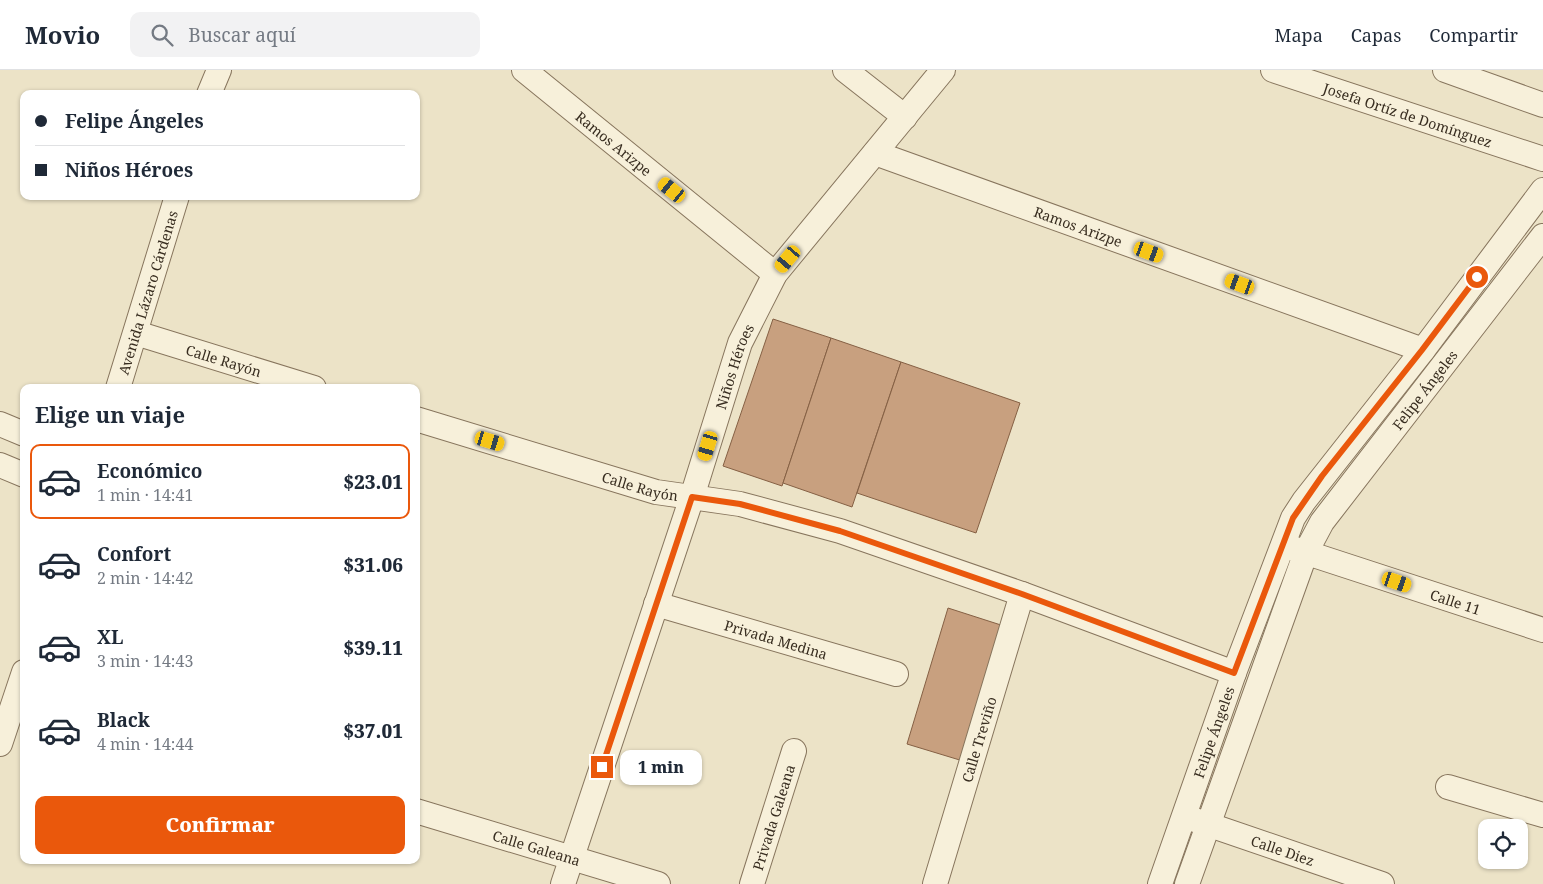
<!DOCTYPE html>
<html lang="es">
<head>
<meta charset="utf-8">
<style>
  :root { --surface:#fff; --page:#f2f2f3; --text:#1f2937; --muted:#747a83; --line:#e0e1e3; --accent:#ea580c }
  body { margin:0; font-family:"Noto Serif",serif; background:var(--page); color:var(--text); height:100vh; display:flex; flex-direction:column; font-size:19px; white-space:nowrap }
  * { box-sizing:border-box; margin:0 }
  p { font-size:16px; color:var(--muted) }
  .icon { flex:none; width:28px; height:28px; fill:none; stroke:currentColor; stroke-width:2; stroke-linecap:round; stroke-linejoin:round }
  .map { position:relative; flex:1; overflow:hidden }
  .details { position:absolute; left:20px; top:314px; width:400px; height:480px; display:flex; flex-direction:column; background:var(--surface); border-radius:10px; box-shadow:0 1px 4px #0004 }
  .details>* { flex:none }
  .guide { position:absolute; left:20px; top:20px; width:400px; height:110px; border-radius:10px; box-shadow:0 1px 4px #0004; display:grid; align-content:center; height:110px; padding:0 15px; background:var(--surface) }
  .buttons { position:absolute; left:1478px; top:749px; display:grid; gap:10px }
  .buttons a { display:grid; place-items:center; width:50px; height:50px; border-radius:10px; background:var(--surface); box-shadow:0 1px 4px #0004; font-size:25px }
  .end { position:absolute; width:22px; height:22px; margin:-11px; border:6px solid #ea580c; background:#fff; box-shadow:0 0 0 2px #fff }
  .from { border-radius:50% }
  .bubble { position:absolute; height:35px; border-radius:10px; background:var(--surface); box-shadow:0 1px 4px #0004; font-size:16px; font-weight:800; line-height:35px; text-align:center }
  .car { position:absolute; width:15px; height:30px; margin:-15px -8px; border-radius:6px; box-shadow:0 0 4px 1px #0007; background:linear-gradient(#f5c518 24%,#345 0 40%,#f5c518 0 76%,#345 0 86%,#f5c518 0) }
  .guide b { display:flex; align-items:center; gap:18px; height:48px; font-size:19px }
  .guide b+b { border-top:1px solid var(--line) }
  .guide i { width:12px; height:12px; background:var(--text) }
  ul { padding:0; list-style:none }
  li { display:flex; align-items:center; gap:15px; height:75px; margin:0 10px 8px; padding:0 5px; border:2px solid transparent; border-radius:10px }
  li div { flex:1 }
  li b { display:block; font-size:19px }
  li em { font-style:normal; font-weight:800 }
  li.current { border-color:var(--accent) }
  li>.icon { width:45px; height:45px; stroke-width:1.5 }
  h2 { padding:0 15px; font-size:22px; line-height:60px }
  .action { display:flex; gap:10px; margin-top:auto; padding:10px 15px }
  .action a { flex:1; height:58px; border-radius:10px; background:var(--accent); color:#fff; font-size:20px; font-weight:800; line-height:58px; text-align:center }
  header { display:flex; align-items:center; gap:30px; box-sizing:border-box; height:70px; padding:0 25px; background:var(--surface); border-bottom:1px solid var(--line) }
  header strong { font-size:24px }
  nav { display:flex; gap:28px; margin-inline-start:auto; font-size:18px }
  .search { width:350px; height:45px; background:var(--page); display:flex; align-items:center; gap:12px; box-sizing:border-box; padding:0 18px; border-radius:10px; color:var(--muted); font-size:19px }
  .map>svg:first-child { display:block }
  .building { fill:#c8a07f; stroke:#856044 }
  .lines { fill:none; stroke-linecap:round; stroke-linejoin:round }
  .minor-casing { stroke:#87755d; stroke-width:26 }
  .minor { stroke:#f7f0da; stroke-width:24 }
  .route { stroke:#ea580c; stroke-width:6 }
  .labels { text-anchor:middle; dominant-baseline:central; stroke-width:4; stroke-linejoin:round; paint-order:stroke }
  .street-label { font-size:14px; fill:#382d20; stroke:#f4edd6 }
</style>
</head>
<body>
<header>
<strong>Movio</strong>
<div class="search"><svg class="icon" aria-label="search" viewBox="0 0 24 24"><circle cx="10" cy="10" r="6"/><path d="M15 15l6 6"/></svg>Buscar aquí</div>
<nav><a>Mapa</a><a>Capas</a><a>Compartir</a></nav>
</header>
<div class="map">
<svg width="1543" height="814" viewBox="0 0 1543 814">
  <rect width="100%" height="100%" fill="#ece3c7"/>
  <!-- building -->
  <g class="building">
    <path d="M773 249 831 268 782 416 723 396Z"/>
    <path d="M831 268 901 292 852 437 783 413Z"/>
    <path d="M901 292 1020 333 976 463 857 423Z"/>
    <path d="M948 538 1004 556 963 691 907 674Z"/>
  </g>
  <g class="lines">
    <!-- minor casing -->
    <g class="minor-casing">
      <g id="minor">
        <path id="s1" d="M524 0 775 204"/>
        <path d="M845 0 905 47"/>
        <path id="s2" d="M1273 0 1543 89"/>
        <path d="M1445 0 1543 35"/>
        <path d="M209 24 219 0"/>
        <path id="s3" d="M875 83 1423 280"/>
        <path id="s4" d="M136 263 314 318"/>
        <path id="s5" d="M118 318 177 126"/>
        <path id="s6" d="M416 349 656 422 740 434 840 461 1022 524 1234 603"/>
        <path d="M0 354 24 364"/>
        <path d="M0 395 24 405"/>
        <path id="s7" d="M1292 478 1543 560"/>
        <path id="s8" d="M656 534 896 604"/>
        <path d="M0 674 24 602"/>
        <path d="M1448 717 1543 745"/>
        <path id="s9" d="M416 741 658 814"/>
        <path id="s10" d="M1192 749 1382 814"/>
        <path id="s11" d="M563 814 692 427 740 273 775 204 943 0"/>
        <path id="s12" d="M752 814 794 681"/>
        <path id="s13" d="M935 814 1022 524"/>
        <path id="s14" d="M1160 814 1234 603 1293 448 1304 431 1423 280 1543 120"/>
        <path id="s15" d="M1187 814 1306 482 1322 452 1543 166"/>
      </g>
    </g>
    <!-- minor -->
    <use href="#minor" class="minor"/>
  </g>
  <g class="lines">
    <!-- route -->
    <path class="route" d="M602 697 692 427 740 434 840 461 1022 524 1234 603 1293 448 1322 406 1422 280 1477 207"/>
  </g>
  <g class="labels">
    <!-- street labels -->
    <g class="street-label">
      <text stroke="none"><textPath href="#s2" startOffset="142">Josefa Ortíz de Domínguez</textPath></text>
      <text stroke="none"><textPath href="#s1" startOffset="116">Ramos Arizpe</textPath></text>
      <text stroke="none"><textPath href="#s3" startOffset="216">Ramos Arizpe</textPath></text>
      <text stroke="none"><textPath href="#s5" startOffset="100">Avenida Lázaro Cárdenas</textPath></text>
      <text stroke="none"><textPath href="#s4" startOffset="92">Calle Rayón</textPath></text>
      <text stroke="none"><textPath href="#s11" startOffset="545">Niños Héroes</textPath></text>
      <text stroke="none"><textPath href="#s15" startOffset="554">Felipe Ángeles</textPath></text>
      <text stroke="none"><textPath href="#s6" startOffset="234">Calle Rayón</textPath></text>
      <text stroke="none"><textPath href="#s7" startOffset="172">Calle 11</textPath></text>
      <text stroke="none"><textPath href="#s8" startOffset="125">Privada Medina</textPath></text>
      <text stroke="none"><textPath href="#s14" startOffset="161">Felipe Ángeles</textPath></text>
      <text stroke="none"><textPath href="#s13" startOffset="151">Calle Treviño</textPath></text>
      <text stroke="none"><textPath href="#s12" startOffset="70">Privada Galeana</textPath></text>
      <text stroke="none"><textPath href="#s9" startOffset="126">Calle Galeana</textPath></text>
      <text stroke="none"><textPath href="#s10" startOffset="96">Calle Diez</textPath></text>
    </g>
  </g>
</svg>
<div class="buttons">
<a><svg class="icon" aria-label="locate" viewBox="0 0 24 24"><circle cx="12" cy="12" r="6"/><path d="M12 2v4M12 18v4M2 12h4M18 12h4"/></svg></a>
</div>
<i class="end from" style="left:1477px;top:207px"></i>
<i class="end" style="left:602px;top:697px"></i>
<div class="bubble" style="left:620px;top:680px;width:82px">1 min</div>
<i class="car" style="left:672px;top:120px;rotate:309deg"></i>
<i class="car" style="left:1149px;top:182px;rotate:110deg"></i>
<i class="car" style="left:788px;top:189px;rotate:220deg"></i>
<i class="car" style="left:1240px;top:214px;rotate:290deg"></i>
<i class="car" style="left:490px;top:371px;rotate:107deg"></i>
<i class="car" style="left:708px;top:376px;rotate:197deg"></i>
<i class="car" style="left:1397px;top:512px;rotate:109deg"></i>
<div class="guide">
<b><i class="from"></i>Felipe Ángeles</b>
<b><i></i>Niños Héroes</b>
</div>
<section class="details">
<h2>Elige un viaje</h2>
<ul>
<li class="current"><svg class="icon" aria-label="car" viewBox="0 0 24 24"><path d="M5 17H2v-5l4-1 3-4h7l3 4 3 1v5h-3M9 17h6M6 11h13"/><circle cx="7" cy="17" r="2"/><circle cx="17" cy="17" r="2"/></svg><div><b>Económico</b><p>1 min · 14:41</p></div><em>$23.01</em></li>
<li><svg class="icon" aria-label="car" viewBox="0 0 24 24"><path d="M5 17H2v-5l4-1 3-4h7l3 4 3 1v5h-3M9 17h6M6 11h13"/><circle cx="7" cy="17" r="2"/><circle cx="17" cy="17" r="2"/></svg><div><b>Confort</b><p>2 min · 14:42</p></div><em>$31.06</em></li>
<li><svg class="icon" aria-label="car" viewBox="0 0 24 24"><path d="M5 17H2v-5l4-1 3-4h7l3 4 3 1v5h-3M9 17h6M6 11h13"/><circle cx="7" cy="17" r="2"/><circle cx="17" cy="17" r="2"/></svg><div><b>XL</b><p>3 min · 14:43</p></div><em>$39.11</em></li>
<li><svg class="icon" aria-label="car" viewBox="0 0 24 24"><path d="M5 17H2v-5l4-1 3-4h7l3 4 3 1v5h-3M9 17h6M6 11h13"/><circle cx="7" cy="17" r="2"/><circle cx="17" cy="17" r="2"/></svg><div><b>Black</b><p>4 min · 14:44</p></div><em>$37.01</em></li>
</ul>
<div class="action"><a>Confirmar</a></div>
</section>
</div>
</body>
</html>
